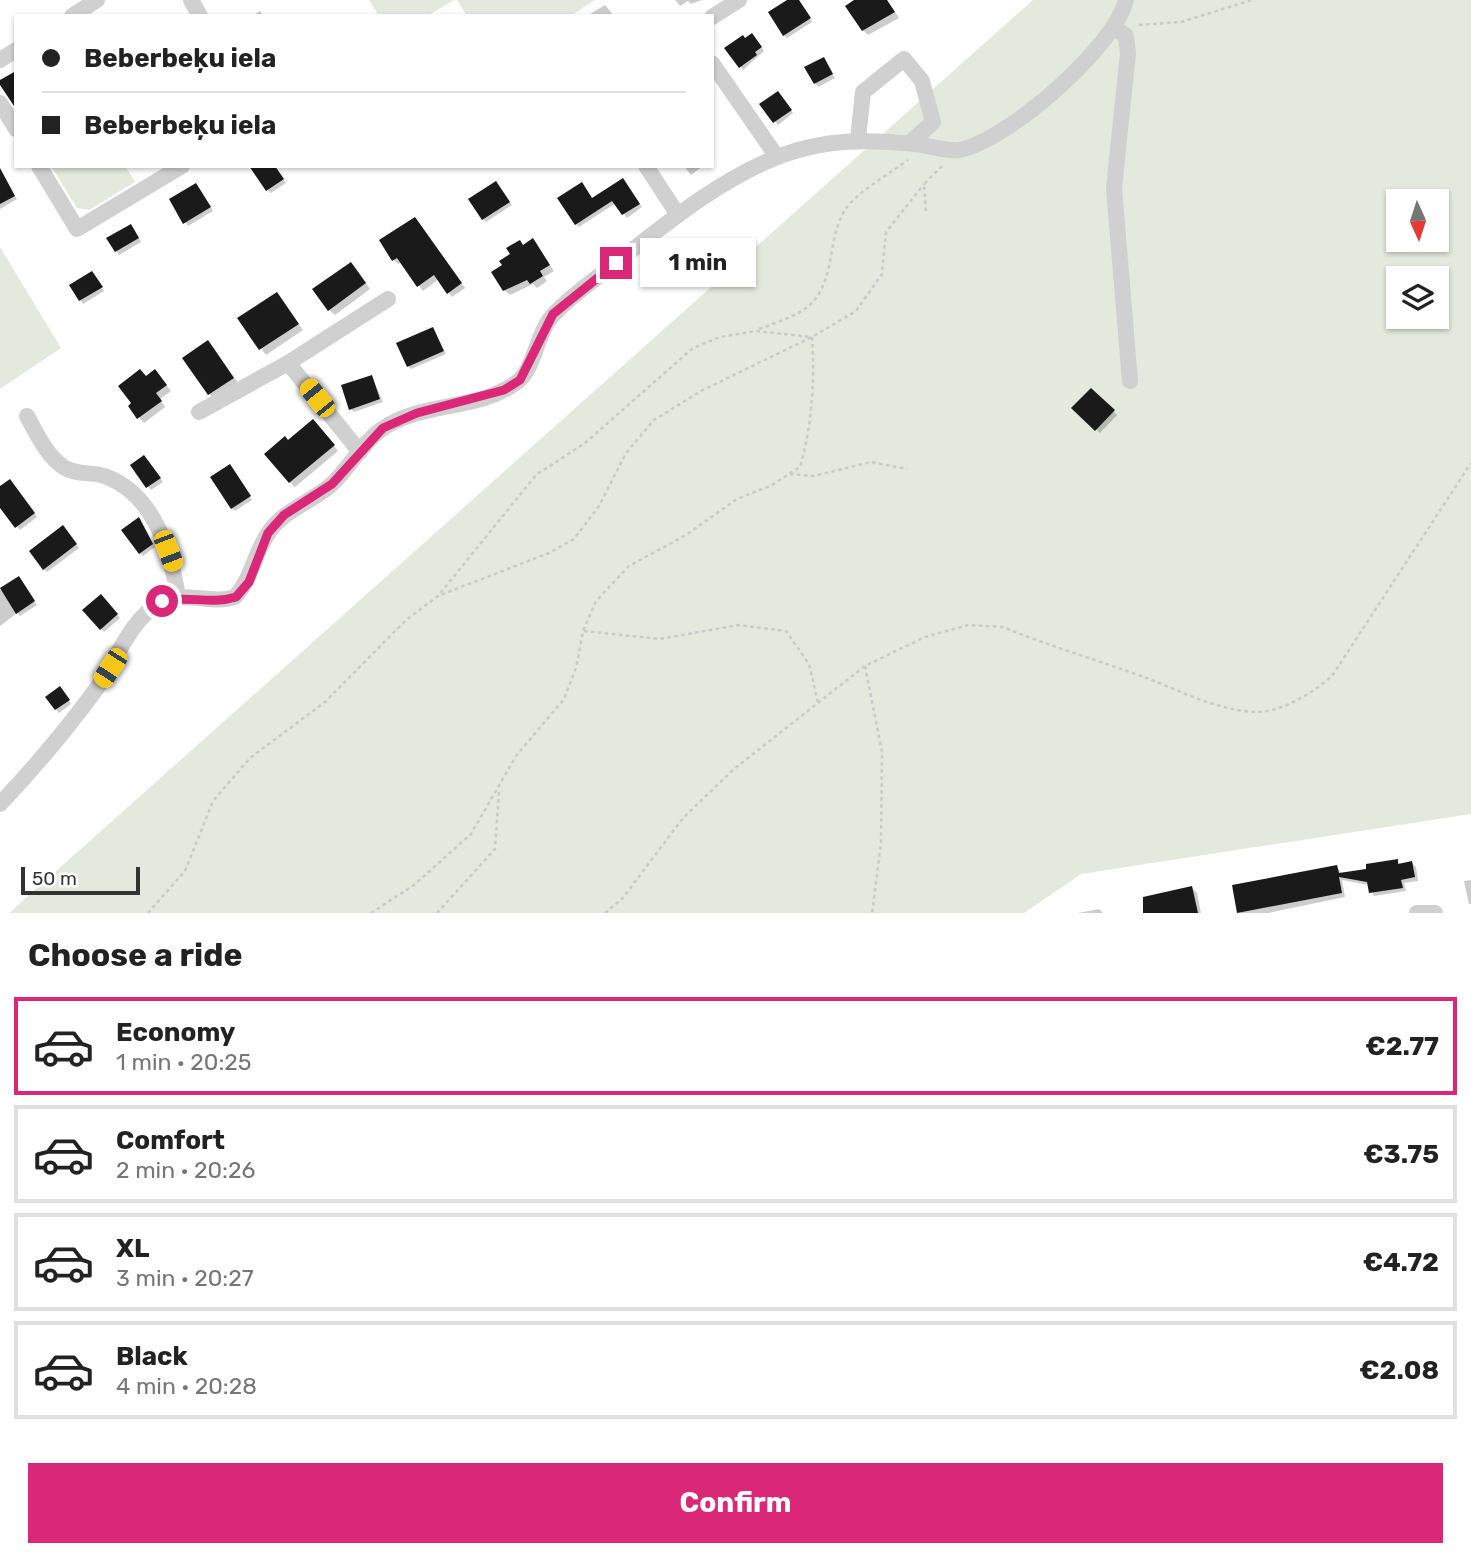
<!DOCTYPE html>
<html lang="en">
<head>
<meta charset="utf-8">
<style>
  :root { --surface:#fff; --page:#f6f6f6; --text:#222; --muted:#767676; --line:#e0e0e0; --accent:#db2777 }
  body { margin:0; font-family:Rubik,sans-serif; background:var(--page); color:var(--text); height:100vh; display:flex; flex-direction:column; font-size:26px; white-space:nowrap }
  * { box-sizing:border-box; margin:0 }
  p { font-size:23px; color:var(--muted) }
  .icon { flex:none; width:38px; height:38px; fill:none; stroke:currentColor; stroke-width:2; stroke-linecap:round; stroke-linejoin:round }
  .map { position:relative; height:913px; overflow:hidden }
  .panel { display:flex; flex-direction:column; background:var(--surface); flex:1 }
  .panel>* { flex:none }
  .banner { position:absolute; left:14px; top:14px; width:700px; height:154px; border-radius:0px; box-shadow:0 2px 5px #0004; display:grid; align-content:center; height:154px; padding:0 28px; background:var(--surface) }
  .needle { width:46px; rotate:177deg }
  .buttons { position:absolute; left:1386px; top:189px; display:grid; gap:14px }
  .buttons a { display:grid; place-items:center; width:63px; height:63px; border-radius:0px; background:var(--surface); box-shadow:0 2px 5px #0004; font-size:35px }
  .scale { position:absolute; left:21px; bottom:18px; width:119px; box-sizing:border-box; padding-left:7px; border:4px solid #333; border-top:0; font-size:19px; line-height:24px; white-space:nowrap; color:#333; -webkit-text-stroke:5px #fff; paint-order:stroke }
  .end { position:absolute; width:32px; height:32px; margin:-16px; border:9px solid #db2777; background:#fff; box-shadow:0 0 0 4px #fff }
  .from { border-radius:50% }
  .bubble { position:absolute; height:49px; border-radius:0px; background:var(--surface); box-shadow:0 2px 5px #0004; font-size:23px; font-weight:700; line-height:49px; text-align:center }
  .car { position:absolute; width:21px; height:42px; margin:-21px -10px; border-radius:9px; box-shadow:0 0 5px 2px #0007; background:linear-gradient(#f5c518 24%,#345 0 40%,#f5c518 0 76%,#345 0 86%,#f5c518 0) }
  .banner b { display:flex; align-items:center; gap:24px; height:66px; font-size:26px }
  .banner b+b { border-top:2px solid var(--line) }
  .banner i { width:18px; height:18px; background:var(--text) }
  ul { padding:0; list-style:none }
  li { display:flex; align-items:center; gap:21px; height:98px; margin:0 14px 10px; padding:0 14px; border:4px solid var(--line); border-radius:0px }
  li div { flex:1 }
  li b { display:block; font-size:26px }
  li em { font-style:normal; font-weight:700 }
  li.active { border-color:var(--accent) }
  li>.icon { width:63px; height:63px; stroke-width:1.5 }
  h2 { padding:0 28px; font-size:32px; line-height:84px }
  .action { display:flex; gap:14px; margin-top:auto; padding:14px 28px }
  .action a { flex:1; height:80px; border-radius:0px; background:var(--accent); color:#fff; font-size:28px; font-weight:700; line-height:80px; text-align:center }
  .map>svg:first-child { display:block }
  .green { fill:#e3e9dd; fill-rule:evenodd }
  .shadow { fill:#0003 }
  .building { fill:#1a1a1a }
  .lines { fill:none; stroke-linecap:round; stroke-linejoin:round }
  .path { stroke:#cacaca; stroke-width:2.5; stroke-dasharray:3.5 3.5; stroke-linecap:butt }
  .minor { stroke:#d0d0d0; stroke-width:16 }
  .route { stroke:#db2777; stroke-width:9 }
</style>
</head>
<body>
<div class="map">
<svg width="1471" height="913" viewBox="0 0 1471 913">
  <rect width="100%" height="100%" fill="#fff"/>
  <!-- green -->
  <g class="green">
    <path d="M369 0H454L427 16H379Z"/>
    <path d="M457 0H595L570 16H467Z"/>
    <path d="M1033 0H1471V814L1081 874 1024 913H9ZM1398 201H1437V240H1398ZM1398 278H1437V317H1398Z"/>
    <path d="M51 166H125L135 182 89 210 77 208Z"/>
    <path d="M0 247 61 348 0 389Z"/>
  </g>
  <!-- shadow -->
  <g class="shadow">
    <path d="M675 0H702L691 4 688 1 680 6Z"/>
    <path d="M791 0H799L812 22 787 38 784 35Z"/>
    <path d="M856 0H887L899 18 868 35 863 30Z"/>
    <path d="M605 5 614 16H587Z"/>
    <path d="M260 11 264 16H252Z"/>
    <path d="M755 38 764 51 743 70 727 48Z"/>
    <path d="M823 59 835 78 818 87 806 68Z"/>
    <path d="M781 96 793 113 778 125 762 104Z"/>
    <path d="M274 166 286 183 271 193 267 190Z"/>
    <path d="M684 166H703L691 175Z"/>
    <path d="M0 170 17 199 0 209Z"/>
    <path d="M626 183 642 207 627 218 616 203 579 227 576 224 593 200Z"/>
    <path d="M499 186 512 205 486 222 483 219Z"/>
    <path d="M199 188 213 211 188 226 171 200Z"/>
    <path d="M419 223 465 288 452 297 439 279 423 291 402 262 398 264 394 260 381 241Z"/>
    <path d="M134 229 141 242 119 255 109 239Z"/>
    <path d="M533 240 554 271 544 277 547 281 537 288 533 284 510 295 504 290V265Z"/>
    <path d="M356 269 370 289 335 315 329 310Z"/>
    <path d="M95 276 104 291 83 304 71 286Z"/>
    <path d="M277 294 303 330 266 355 240 319Z"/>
    <path d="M433 329 446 354 411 369 408 366Z"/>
    <path d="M213 347 238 383 215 399 209 394Z"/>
    <path d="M160 377 171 391 160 399 165 407 144 423 139 417Z"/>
    <path d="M372 377 383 402 354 412 351 409Z"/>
    <path d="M1091 390 1117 415 1100 433 1074 408Z"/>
    <path d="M318 426 338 451 295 487 290 482 288 442Z"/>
    <path d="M147 460 163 482 151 490 132 466Z"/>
    <path d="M233 470 252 500 235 511 232 508Z"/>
    <path d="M13 484 37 517 20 530 0 505V488Z"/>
    <path d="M142 523 155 547 143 556 140 553Z"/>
    <path d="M66 531 79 548 47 572 44 569Z"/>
    <path d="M18 578 37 605 20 616 17 613 0 626V590Z"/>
    <path d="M101 596 120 618 104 632 85 610Z"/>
    <path d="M63 691 71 704 59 713 47 698Z"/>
    <path d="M1397 861 1401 865 1412 863 1416 867 1418 881 1404 883 1406 891 1374 896 1369 885 1342 880 1345 897 1268 913H1239L1234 887 1337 867 1342 875Z"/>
    <path d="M1471 880V904H1469L1464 881Z"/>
    <path d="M1192 888 1197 893 1201 913H1146L1171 895 1170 891Z"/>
    <path d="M1099 909 1103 913H1078Z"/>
  </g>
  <!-- building -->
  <g class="building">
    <path d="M787 0H799L811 18 783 36 768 12Z"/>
    <path d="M854 0H887L895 12 862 31 845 6Z"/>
    <path d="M752 33 762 47 755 52 757 55 739 68 724 48 743 35 745 38Z"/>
    <path d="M824 57 833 74 814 84 804 67Z"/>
    <path d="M16 71V109L0 85V80Z"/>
    <path d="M778 91 792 110 773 123 759 104Z"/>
    <path d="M249 166H275L284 179 266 191Z"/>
    <path d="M0 168 15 196 0 204Z"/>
    <path d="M623 178 640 204 622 215 612 201 575 225 557 198 582 182 592 198Z"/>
    <path d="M496 181 510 202 482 220 468 199Z"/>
    <path d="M196 183 211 207 183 224 169 199Z"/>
    <path d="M415 217 462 283 447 294 434 275 417 287 397 258 392 261 379 240Z"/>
    <path d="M131 224 139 238 115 252 106 238Z"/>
    <path d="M533 238 550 265 540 271 543 276 530 284 527 280 503 291 491 272 502 265 499 261 510 254 506 248 520 240 523 245Z"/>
    <path d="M351 262 366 283 328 311 312 289Z"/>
    <path d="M92 271 103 287 79 301 69 285Z"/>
    <path d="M277 292 299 324 259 350 237 318Z"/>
    <path d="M433 327 444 351 407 367 396 343Z"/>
    <path d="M208 340 234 378 208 395 182 358Z"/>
    <path d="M140 369 146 376 155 369 167 385 156 393 162 401 137 419 128 406 131 403 118 386Z"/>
    <path d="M372 375 380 399 349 410 341 385Z"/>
    <path d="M1091 388 1115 410 1095 431 1071 408Z"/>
    <path d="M313 419 335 445 289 483 264 454 285 436 288 440Z"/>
    <path d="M144 455 161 478 146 488 130 465Z"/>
    <path d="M230 464 251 496 231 509 210 477Z"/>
    <path d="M10 479 35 513 15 528 0 508V486Z"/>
    <path d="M139 517 153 544 139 554 121 530Z"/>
    <path d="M63 525 77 544 43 570 29 551Z"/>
    <path d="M19 576 35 601 16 614 0 588Z"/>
    <path d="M101 594 118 614 100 630 82 610Z"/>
    <path d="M60 686 70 700 55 710 45 697Z"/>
    <path d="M1398 859V864L1412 861 1415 877 1401 880 1403 888 1369 893 1367 882 1339 877 1342 893 1237 913 1232 885 1337 865 1339 873 1366 869V864Z"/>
    <path d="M1192 886 1198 913H1143V897Z"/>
  </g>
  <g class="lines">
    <!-- path -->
    <g class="path">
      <path d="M1139 25 1181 22 1252 0"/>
      <path d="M926 211 924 184 942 166"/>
      <path d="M759 329C805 312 822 308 831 256 834 239 836 225 845 210 854 194 892 172 908 160"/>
      <path d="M790 474 814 476 871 462 907 469"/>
      <path d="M584 631 660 639 738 625 786 631 809 664 818 703"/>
      <path d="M865 666 882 752 881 844 872 913"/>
      <path d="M148 913 185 871 213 801 250 758 325 702 406 620 438 596 549 553 574 539 599 506 626 453 654 420 701 391 812 337 856 311 882 274 886 232 924 184"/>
      <path d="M371 913 414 885 471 834 516 756 564 699 576 668 583 631 596 601 629 566 686 535 737 499 772 485 800 467C812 425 815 381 812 337L756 331 720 337 693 348 585 443 536 475 438 596"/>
      <path d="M437 913 495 849 499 792"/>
      <path d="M605 913 622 899 683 818 734 769 865 666 925 637 968 625 1003 627C1049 646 1097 660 1144 677 1178 690 1219 711 1256 712 1283 712 1314 692 1332 676L1471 463"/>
    </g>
    <!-- minor -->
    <g class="minor">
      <path d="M191 0 200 16"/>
      <path d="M72 16 97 0"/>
      <path d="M712 17 739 0"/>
      <path d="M1114 27 1126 36 1128 53 1114 188 1130 381"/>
      <path d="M0 60 16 50"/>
      <path d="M712 63 777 157"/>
      <path d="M0 103 16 129"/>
      <path d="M858 139 863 92 904 59 922 81 933 122 910 143"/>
      <path d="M39 166 77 229 182 166"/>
      <path d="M646 166 678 215"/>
      <path d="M288 363 360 452"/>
      <path d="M199 412 288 363 388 299"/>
      <path d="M27 416C37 434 47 457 65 468 79 476 94 471 107 477 154 495 171 552 178 597"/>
      <path d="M0 804C35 767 67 729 97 688 116 661 131 618 161 602 184 590 211 605 235 597 253 577 254 553 269 532 285 509 312 502 332 484 350 467 362 443 382 429 422 401 479 411 517 382 536 368 536 331 555 313 573 294 597 278 617 262 667 223 720 179 780 156 825 139 867 139 915 144 928 145 947 152 960 150 1008 140 1114 48 1126 0"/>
      <path d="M1417 913H1435"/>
    </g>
  </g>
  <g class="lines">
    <!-- route -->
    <path class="route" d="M162 601C187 595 211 605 236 597L249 582 268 533 284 515 332 484 383 428 417 413 504 390 520 380 553 314 616 263"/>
  </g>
</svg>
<div class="buttons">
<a><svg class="needle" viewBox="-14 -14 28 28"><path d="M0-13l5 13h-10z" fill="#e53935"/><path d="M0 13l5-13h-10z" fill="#767676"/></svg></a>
<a><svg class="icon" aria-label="layers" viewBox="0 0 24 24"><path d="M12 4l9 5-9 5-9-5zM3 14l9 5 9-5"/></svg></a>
</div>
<div class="scale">50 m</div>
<i class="end from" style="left:162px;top:601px"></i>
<i class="end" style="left:616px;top:263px"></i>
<div class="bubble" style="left:640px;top:238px;width:116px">1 min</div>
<i class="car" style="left:317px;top:398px;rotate:321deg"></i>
<i class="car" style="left:168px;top:551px;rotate:159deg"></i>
<i class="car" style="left:110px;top:668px;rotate:213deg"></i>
<div class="banner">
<b><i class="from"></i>Beberbeķu iela</b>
<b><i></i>Beberbeķu iela</b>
</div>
</div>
<section class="panel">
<h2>Choose a ride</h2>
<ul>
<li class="active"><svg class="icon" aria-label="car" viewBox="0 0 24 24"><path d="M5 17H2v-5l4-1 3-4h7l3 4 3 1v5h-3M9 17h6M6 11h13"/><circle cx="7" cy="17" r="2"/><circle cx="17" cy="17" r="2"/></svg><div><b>Economy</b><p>1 min · 20:25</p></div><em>€2.77</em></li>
<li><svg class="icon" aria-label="car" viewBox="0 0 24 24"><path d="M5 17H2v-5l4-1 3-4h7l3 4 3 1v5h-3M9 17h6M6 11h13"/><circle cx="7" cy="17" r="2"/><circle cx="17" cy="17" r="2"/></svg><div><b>Comfort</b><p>2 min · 20:26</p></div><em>€3.75</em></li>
<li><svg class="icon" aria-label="car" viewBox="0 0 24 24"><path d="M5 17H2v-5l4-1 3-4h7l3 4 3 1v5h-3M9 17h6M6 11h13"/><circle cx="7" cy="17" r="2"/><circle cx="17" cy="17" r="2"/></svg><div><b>XL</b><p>3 min · 20:27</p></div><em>€4.72</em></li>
<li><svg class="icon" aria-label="car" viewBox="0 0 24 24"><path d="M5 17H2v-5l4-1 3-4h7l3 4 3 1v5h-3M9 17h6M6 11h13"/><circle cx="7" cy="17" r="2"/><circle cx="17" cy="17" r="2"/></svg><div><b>Black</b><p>4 min · 20:28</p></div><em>€2.08</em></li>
</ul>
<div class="action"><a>Confirm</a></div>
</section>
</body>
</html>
